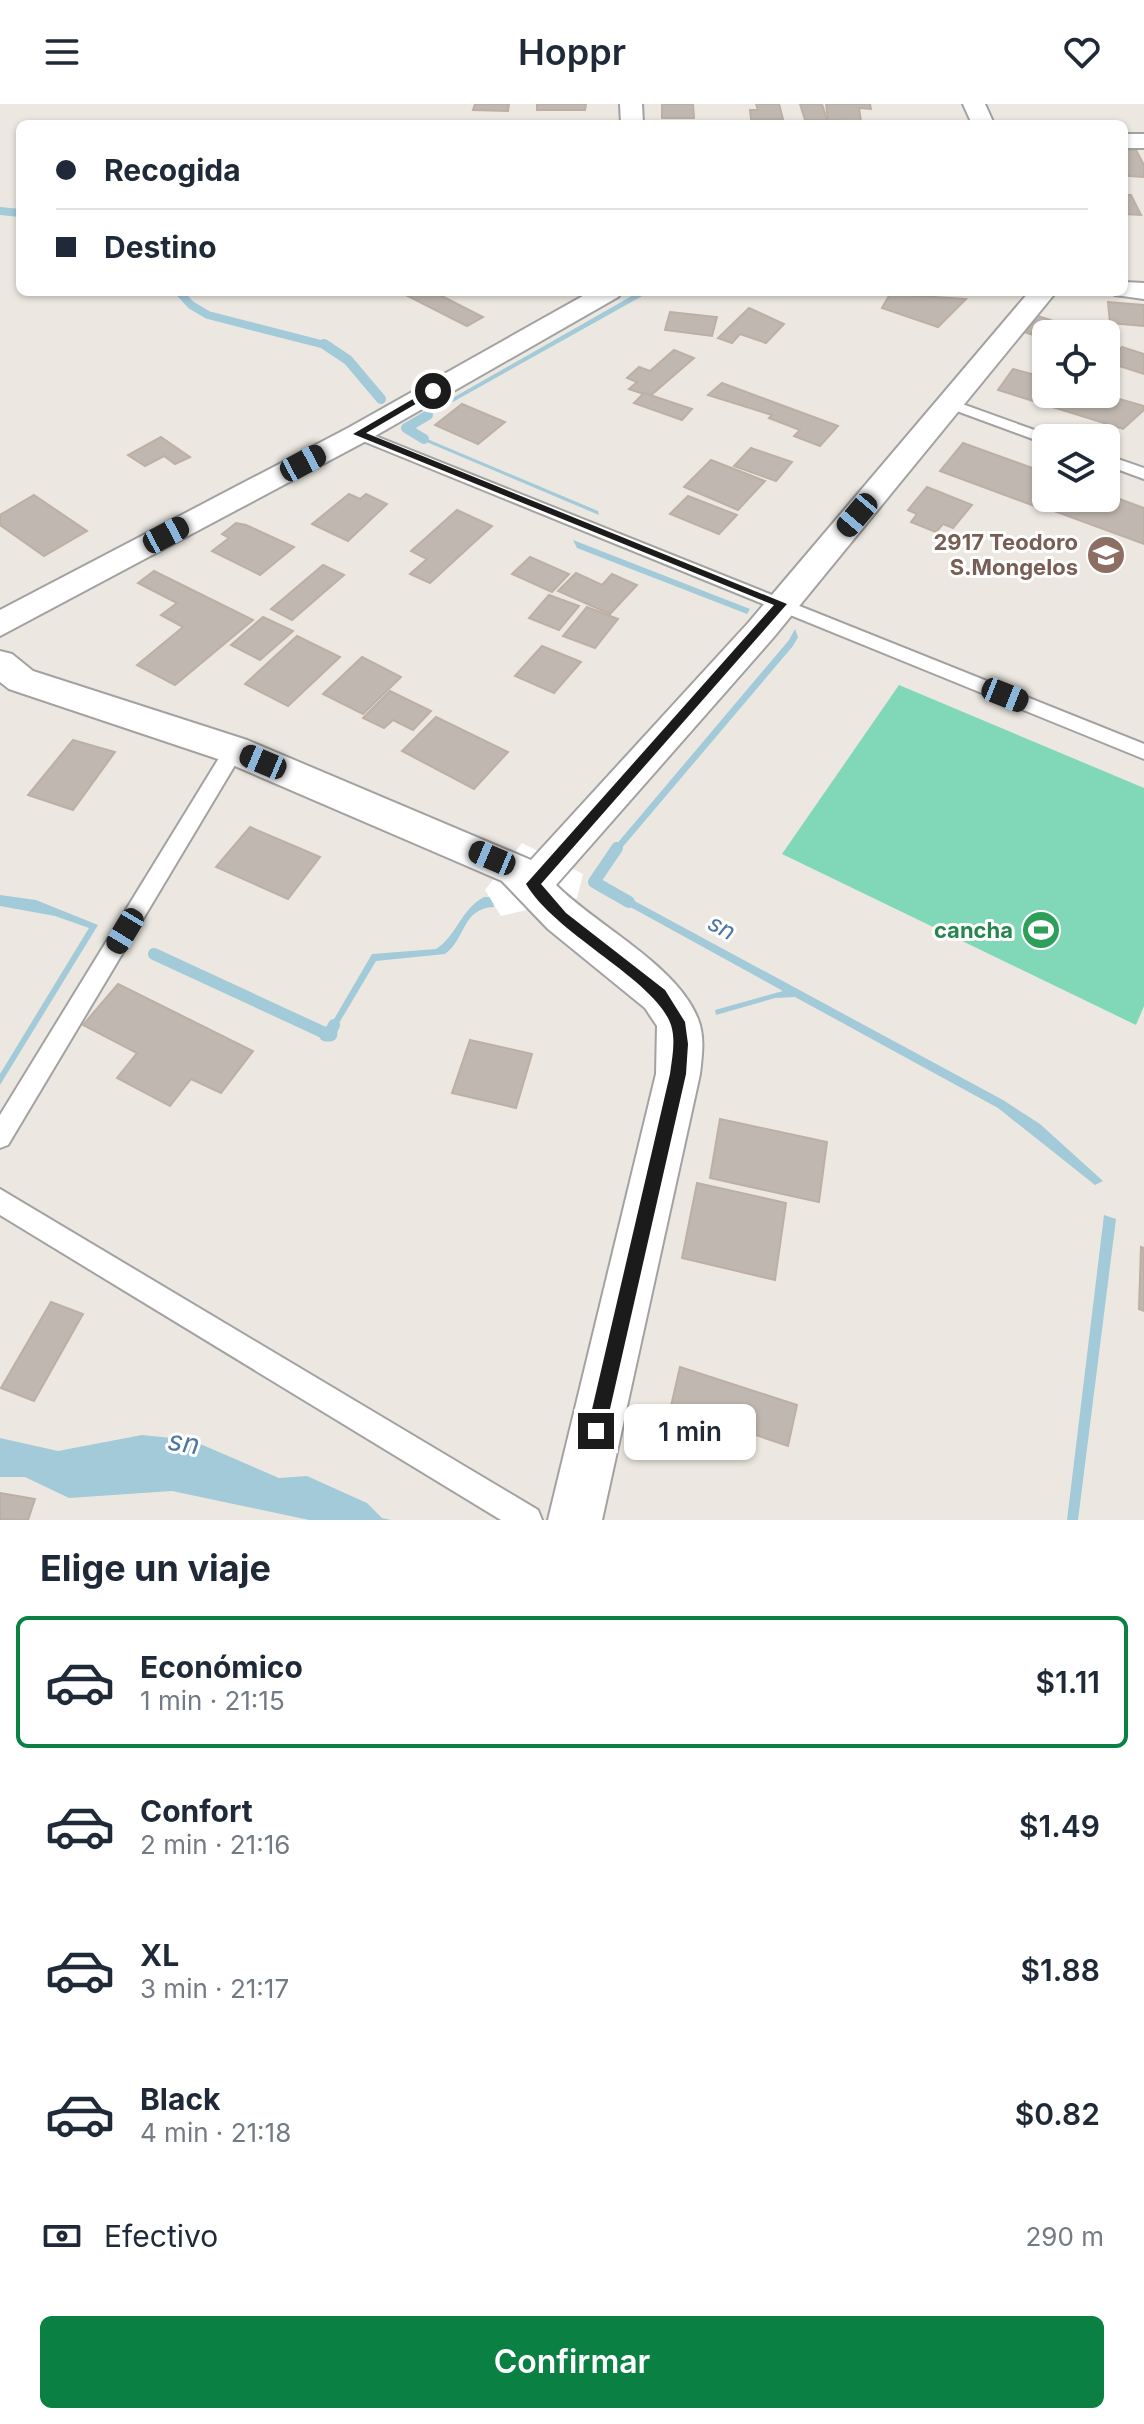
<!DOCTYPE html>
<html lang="es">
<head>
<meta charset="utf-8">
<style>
  :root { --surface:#fff; --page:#f2f2f3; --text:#1f2937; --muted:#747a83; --line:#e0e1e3; --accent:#0b8043 }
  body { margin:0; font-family:Inter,sans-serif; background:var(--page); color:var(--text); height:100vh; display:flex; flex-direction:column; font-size:30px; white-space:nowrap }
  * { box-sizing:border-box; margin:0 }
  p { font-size:26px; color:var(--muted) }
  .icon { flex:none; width:44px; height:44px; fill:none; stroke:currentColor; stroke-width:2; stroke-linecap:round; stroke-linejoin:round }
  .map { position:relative; height:1416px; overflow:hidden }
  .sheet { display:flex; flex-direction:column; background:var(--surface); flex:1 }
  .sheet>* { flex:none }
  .banner { position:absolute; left:16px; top:16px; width:1112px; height:176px; border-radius:12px; box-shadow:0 2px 6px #0004; display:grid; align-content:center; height:176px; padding:0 40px; background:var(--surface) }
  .fabs { position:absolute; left:1032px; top:216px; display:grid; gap:16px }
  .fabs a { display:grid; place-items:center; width:88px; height:88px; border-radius:12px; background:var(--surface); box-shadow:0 2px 6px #0004; font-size:40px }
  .end { position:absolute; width:36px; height:36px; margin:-18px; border:10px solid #1b1b1b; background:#fff; box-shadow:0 0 0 4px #fff }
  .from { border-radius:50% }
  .bubble { position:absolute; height:56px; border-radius:12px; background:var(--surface); box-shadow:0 2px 6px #0004; font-size:26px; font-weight:600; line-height:56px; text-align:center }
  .car { position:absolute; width:24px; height:48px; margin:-24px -12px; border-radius:10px; box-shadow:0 0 6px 2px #0007; background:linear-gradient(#222 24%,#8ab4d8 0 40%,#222 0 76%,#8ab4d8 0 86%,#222 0) }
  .banner b { display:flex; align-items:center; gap:28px; height:76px; font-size:30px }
  .banner b+b { border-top:2px solid var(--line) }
  .banner i { width:20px; height:20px; background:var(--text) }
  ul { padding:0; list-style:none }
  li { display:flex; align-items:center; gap:24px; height:132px; margin:0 16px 12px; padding:0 24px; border:4px solid transparent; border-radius:12px }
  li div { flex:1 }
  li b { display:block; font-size:30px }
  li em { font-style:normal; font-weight:600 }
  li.active { border-color:var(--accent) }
  li>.icon { width:72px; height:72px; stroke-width:1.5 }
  h2 { padding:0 40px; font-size:36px; line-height:96px }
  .pay { display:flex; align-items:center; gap:20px; height:88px; padding:0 40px; font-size:30px }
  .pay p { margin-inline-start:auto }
  .cta { display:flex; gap:16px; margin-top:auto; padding:16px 40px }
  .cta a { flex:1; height:92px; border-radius:12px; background:var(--accent); color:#fff; font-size:32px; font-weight:600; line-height:92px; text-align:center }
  header { display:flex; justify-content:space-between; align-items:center; height:104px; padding:0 40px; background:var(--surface); font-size:36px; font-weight:600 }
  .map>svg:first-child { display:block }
  .pitch { fill:#81d8b9 }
  .water { fill:#a2cad8 }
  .pier { fill:#fff }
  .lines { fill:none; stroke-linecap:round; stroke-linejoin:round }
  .stream-far3 { stroke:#a2cad8; stroke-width:8 }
  .stream-far2 { stroke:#a2cad8; stroke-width:10 }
  .stream-far1 { stroke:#a2cad8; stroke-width:12 }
  .stream { stroke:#a2cad8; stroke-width:15 }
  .building { fill:#c0b8b0; stroke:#bdafa4; stroke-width:2 }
  .lane-casing { stroke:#a2a2a2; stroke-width:4 }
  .street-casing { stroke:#a2a2a2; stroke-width:4 }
  .lane { fill:#fff; fill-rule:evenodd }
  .street { fill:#fff; fill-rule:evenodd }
  .route { fill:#1b1b1b }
  .labels { text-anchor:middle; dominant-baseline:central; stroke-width:6; stroke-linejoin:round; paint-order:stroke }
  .education-label { font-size:22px; font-weight:bold; fill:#785e54; stroke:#fff; text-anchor:end }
  .leisure-label { font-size:22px; font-weight:bold; fill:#27864d; stroke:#fff; text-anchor:end }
  .water-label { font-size:24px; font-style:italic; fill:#4d76a4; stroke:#fff }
  .near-water-label { font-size:28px; font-style:italic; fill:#4d76a4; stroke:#fff }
</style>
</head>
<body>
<header><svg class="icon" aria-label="menu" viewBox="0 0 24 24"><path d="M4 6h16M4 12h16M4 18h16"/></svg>Hoppr<svg class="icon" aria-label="heart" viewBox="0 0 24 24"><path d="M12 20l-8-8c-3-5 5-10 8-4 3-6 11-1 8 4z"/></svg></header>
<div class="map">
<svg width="1144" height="1416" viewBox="0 0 1144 1416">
  <rect width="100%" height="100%" fill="#ece8e1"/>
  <!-- pitch -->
  <path class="pitch" d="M899 581 1144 684V902L1136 921 782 750Z"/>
  <!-- water -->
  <g class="water">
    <path d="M637 189 644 191 417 318 414 316Z"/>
    <path d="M413 329 598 407 599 411 410 331Z"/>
    <path d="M573 436 750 505 747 510 577 444Z"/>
    <path d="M795 525 798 533 793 542 610 758 604 755 789 536Z"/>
    <path d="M616 787 1003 996 1040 1020 1103 1077 1095 1081 998 1004 795 893 775 894 716 911 715 906 783 887 614 794Z"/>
    <path d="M0 791 36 796 98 821 0 981V970L89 824 55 812 0 802Z"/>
    <path d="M484 793H492L494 803C462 804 466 835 445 850L376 857 329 936 323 934 372 850 436 845C456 833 461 805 484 793Z"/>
    <path d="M1104 1111 1116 1115 1078 1416H1067Z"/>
    <path d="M142 1331 191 1336 279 1374 307 1372 367 1399 382 1414 391 1416H309L172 1387 69 1394 25 1373H0V1334L58 1347Z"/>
  </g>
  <!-- pier -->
  <path class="pier" d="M522 739 583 770 577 794 501 812 485 786Z"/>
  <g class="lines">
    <!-- stream-far3 -->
    <g class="stream-far3">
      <path d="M0 107 20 109"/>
      <path d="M179 188 191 201 208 211 329 242"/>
    </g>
    <!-- stream-far2 -->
    <g class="stream-far2">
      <path d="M324 240 348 256 381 295"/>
      <path d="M424 335 406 324 428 311"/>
    </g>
    <!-- stream-far1 -->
    <g class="stream-far1">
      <path d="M617 744 594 778 629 798"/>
      <path d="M154 850 329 931 334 921"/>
    </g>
    <!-- stream -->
    <path class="stream" d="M326 930H330"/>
  </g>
  <!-- building -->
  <g class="building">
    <path d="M475 0H509L508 7 473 6Z"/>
    <path d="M537 0H586L585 6H537Z"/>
    <path d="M662 0H693L694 14H662Z"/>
    <path d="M756 0H779L783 15H751L750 6H758Z"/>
    <path d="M800 0H822L827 16H805Z"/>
    <path d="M826 0H870L871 5 859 4 861 18 828 16Z"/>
    <path d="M1124 46H1136L1144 61V73L1129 72 1124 62Z"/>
    <path d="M1124 91H1131L1141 111 1124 110Z"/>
    <path d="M400 188H434L483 213 467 222Z"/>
    <path d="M890 190 966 195 938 223 882 204Z"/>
    <path d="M1108 198 1144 201V222L1110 219Z"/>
    <path d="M749 204 784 220 766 239 740 230 732 239 718 234Z"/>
    <path d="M670 208 717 213 712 232 665 226Z"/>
    <path d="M1038 212 1077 225 1073 230H1046V235L1024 228Z"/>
    <path d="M1122 243 1144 250V270L1110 259Z"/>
    <path d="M674 246 694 254 650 292 629 285 637 278 627 274 639 263 650 267Z"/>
    <path d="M1013 265 1046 274V290H1102L1144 302V306L1123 325 998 286Z"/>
    <path d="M722 279 838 322 820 342 794 332 800 326 769 314 772 311 708 291Z"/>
    <path d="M644 289 692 305 682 316 634 299Z"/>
    <path d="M462 300 505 318 478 340 435 321Z"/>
    <path d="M161 333 190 353 175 360 164 352 145 362 128 351Z"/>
    <path d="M963 339 1046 369 1048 394 1040 404 940 367Z"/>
    <path d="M751 344 792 358 776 377 734 362Z"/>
    <path d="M711 356 765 377 738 406 684 383Z"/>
    <path d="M927 383 972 401 953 424 943 420 936 428 911 418 917 410 908 406Z"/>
    <path d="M349 390 360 395 366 390 387 400 348 437 312 420Z"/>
    <path d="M1106 390 1144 404V440L1046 404 1054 394H1106Z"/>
    <path d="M34 391 87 427 44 452 0 421V411Z"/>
    <path d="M688 392 737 411 719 430 670 410Z"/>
    <path d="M457 406 492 422 430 479 410 470 427 455 411 447Z"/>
    <path d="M236 419 246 421 294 443 260 471 212 447 229 434 222 430Z"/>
    <path d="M530 453 569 470 552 488 512 470Z"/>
    <path d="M323 461 344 471 292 516 271 505Z"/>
    <path d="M154 467 253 516 175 581 137 561 183 523 161 511 177 499 138 479Z"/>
    <path d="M576 469 602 481 612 470 637 481 610 510 558 487Z"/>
    <path d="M549 491 579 502 559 526 529 514Z"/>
    <path d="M587 503 618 515 595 544 563 532Z"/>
    <path d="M263 513 293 527 260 556 231 541Z"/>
    <path d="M297 532 340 553 288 602 245 580Z"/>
    <path d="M542 542 581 558 554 589 515 572Z"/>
    <path d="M362 553 401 573 363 610 323 590Z"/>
    <path d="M390 587 431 607 413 626 393 616 384 624 363 614Z"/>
    <path d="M436 613 508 648 474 685 402 647Z"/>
    <path d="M73 636 115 648 73 706 28 691Z"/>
    <path d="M250 723 320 753 288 795 216 763Z"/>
    <path d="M118 880 253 947 221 989 191 975 170 1002 117 974 137 949 83 921Z"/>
    <path d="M470 936 532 950 516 1004 452 989Z"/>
    <path d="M720 1015 827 1038 819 1098 710 1074Z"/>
    <path d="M697 1079 786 1099 775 1176 682 1154Z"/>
    <path d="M1141 1143 1144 1144V1207L1139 1205Z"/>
    <path d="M51 1198 83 1210 34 1297 1 1284Z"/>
    <path d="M680 1263 797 1301 788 1342 671 1302Z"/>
    <path d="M0 1389 35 1395 28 1416 0 1415Z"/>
  </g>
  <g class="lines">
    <!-- lane casing -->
    <g class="lane-casing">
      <g id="lane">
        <path d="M951 296 1051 332 1053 334H1046V340L1041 338 946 303V297Z"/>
        <path d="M358 325 1144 640V655L353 333V327Z"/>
        <path d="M1106 351 1144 364V375L1106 361Z"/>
        <path d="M234 639 241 641 244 646 241 651 8 1041 0 1044V1011L227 641Z"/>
        <path d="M0 1085 538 1406 542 1416H501L0 1111Z"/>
      </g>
    </g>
    <!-- street casing -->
    <g class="street-casing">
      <g id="street">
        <path d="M620 0H642L643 20H621Z"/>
        <path d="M963 0H985L994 20H972Z"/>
        <rect x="1124" y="30" width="20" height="14"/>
        <path d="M1124 178 1144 179V195L1115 191 1112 188H1124Z"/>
        <path d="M590 188H622L618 193 368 336 0 532V506L348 324Z"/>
        <path d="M1029 188H1056L773 534 556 781C597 822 677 861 698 915 705 933 702 952 700 970L602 1416H548L656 970 657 922 645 904 548 825 502 777 221 656 9 585 0 578V547L12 550 33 567 247 636 531 756 749 518Z"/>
      </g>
    </g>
    <!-- lane -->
    <use href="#lane" class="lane"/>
    <!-- street -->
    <use href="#street" class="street"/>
  </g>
  <!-- route -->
  <path class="route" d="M430 285 438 287 366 329 787 500 541 780 566 809 665 886 685 918 688 940 686 970 605 1327 596 1336 587 1327 670 970C672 954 676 937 671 921 656 876 556 831 526 780L774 501 353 330Z"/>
  <!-- icons -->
  <defs>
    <g id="school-disc" transform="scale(2)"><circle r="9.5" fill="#8d6e63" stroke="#fff"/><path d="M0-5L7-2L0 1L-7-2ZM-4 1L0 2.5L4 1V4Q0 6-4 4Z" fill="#fff"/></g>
    <g id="stadium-disc" transform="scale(2)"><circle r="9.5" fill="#2e9e5b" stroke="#fff"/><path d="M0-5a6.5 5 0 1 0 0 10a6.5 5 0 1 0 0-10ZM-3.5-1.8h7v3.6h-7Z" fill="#fff"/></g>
  </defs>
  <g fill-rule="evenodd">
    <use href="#school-disc" x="1106" y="451"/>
    <use href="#stadium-disc" x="1041" y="826"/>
  </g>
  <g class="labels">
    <!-- education labels -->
    <g class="education-label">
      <text x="1078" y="438">2917 Teodoro<tspan x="1078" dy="25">S.Mongelos</tspan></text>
    </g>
    <!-- leisure labels -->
    <g class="leisure-label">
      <text x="1013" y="826">cancha</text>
    </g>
    <!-- water labels -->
    <g class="water-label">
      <text transform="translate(722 823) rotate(29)">sn</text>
    </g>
    <!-- near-water labels -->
    <g class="near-water-label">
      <text transform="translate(184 1338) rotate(10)">sn</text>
    </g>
  </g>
</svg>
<div class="fabs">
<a><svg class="icon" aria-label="locate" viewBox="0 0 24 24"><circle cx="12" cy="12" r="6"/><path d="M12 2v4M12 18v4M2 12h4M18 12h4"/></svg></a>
<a><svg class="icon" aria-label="layers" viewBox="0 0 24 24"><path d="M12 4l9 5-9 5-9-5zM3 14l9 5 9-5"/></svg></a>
</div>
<i class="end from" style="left:433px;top:287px"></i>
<i class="end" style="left:596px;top:1327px"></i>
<div class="bubble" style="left:624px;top:1300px;width:132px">1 min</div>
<i class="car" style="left:303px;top:359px;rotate:62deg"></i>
<i class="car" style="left:857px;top:411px;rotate:220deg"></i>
<i class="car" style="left:166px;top:431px;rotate:62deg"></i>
<i class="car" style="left:1005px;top:591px;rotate:112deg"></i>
<i class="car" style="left:263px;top:658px;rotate:293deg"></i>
<i class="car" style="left:492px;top:754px;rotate:293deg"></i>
<i class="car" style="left:125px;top:827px;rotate:211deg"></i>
<div class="banner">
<b><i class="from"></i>Recogida</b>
<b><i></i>Destino</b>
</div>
</div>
<section class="sheet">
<h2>Elige un viaje</h2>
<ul>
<li class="active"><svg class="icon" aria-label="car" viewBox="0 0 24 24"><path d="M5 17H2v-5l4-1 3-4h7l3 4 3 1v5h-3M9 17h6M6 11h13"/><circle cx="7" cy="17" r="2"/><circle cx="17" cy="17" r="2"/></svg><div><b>Económico</b><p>1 min · 21:15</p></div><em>$1.11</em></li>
<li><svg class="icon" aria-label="car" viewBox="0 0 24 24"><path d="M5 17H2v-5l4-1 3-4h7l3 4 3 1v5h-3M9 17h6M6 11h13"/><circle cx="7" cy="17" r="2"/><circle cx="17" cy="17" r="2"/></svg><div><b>Confort</b><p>2 min · 21:16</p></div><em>$1.49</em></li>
<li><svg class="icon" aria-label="car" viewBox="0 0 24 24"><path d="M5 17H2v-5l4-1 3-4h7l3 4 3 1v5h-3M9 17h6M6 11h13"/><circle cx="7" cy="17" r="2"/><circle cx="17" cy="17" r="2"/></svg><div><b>XL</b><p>3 min · 21:17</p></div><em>$1.88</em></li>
<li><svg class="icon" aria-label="car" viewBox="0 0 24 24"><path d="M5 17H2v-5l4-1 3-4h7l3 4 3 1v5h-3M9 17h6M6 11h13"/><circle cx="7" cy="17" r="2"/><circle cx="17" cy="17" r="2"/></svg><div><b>Black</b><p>4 min · 21:18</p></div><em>$0.82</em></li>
</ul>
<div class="pay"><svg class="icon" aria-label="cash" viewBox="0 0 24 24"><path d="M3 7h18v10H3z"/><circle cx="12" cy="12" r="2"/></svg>Efectivo<p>290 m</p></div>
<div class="cta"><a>Confirmar</a></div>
</section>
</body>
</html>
